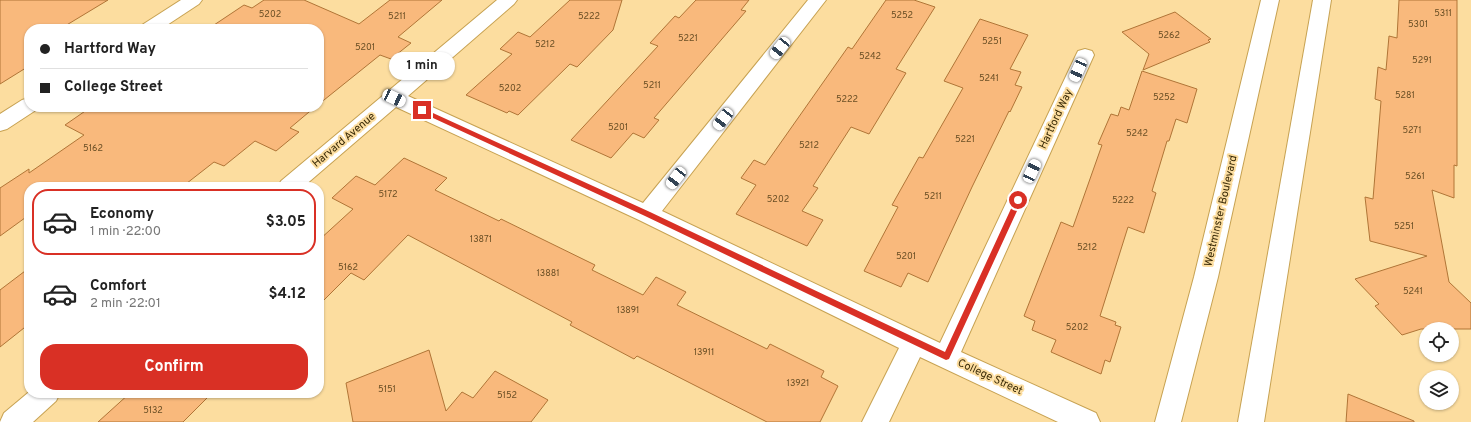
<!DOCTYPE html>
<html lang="en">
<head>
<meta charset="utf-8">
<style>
  :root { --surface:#fff; --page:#f6f6f6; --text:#222; --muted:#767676; --line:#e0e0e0; --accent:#d93025 }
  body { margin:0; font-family:Overpass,sans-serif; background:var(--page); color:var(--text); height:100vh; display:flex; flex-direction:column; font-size:15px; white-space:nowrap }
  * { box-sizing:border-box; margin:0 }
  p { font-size:13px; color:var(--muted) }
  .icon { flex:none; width:22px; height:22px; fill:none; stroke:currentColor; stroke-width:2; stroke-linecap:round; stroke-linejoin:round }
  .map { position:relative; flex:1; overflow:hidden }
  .side { position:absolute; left:24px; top:182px; width:300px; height:216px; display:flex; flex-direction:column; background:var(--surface); border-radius:16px; box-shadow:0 1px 3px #0004 }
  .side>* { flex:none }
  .banner { position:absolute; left:24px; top:24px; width:300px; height:88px; border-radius:16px; box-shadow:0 1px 3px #0004; display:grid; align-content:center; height:88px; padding:0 16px; background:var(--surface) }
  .fabs { position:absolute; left:1419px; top:322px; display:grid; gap:8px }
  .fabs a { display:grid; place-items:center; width:40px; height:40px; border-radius:50%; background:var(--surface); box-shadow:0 1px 3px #0004; font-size:20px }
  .end { position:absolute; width:18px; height:18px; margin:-9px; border:5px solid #d93025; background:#fff; box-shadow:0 0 0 2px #fff }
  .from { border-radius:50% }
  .bubble { position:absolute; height:28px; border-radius:14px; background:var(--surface); box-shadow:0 1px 3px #0004; font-size:13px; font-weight:700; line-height:28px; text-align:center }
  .car { position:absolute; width:12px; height:24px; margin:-12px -6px; border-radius:5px; box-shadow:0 0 3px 1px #0007; background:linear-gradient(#fff 24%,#345 0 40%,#fff 0 76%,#345 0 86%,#fff 0) }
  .banner b { display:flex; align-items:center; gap:14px; height:38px; font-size:15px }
  .banner b+b { border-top:1px solid var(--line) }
  .banner i { width:10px; height:10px; background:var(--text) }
  ul { padding:7px 0 0; list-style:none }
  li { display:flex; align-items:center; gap:12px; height:66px; margin:0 8px 6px; padding:0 8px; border:2px solid transparent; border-radius:16px }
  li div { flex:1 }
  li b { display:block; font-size:15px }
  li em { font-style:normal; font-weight:700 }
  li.selected { border-color:var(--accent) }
  li>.icon { width:36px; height:36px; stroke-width:1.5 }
  .action { display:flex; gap:8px; margin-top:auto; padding:8px 16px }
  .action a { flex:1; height:46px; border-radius:16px; background:var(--accent); color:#fff; font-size:16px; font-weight:700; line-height:46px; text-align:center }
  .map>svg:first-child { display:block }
  .building { fill:#f9b97c; stroke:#b07537 }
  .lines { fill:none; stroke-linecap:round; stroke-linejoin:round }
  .street-casing { stroke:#c7a252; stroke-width:2 }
  .primary-casing { stroke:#c7a252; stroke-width:2 }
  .street { fill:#fff; fill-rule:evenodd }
  .primary { fill:#fff; fill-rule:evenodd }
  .route { fill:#d93025 }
  .labels { text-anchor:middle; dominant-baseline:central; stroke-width:4; stroke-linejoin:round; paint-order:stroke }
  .number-label { font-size:9px; fill:#694e24 }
  .street-label { font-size:11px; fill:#392a07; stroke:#fcdd9f }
</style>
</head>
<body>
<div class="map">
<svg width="1471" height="422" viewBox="0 0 1471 422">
  <rect width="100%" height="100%" fill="#fcdd9f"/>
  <!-- building -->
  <g class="building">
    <path d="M0 0H108L60 29H29V66L0 84Z"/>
    <path d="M264 0H304L359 24 390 0H442L398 37 411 43 391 59 380 55 319 104V29H208L244 5 252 8Z"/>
    <path d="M570 0H622L613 30 577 67 570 64 518 115 509 111 507 113 466 95 512 54 500 49 518 32 530 37Z"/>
    <path d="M696 0H749L741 10 746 11 654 118 659 120 644 138 633 133 611 158 571 140 658 46 650 43 675 16 679 18Z"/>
    <path d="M886 0H914L935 7 896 69 906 73 869 134 851 127 813 186 818 188 802 211 823 220 807 246 736 214 756 185 741 178 754 160 765 165 848 47 852 49Z"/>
    <path d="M1399 0H1457V166L1454 165V198L1432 190 1449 282 1471 303V329H1421L1402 335 1375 306 1379 304 1355 279 1427 256 1370 241 1365 197 1373 199 1381 101 1375 99 1378 67 1386 70 1389 36 1397 38Z"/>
    <path d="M1175 12 1211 39 1208 40 1210 42 1143 70 1149 54 1122 32Z"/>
    <path d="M980 19 1028 35 1010 69 1021 72 1015 85 1022 87 1010 112 1009 111 972 187 928 282 908 273 901 287 864 271 898 207 892 205 919 157 923 158 963 88 944 81Z"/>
    <path d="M1142 71 1197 89 1187 123 1176 119 1169 141H1167L1152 191 1156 193 1144 233 1128 227 1100 316 1116 322 1115 325 1121 327 1110 362 1105 360 1101 374 1051 352 1056 340 1032 330 1035 321 1024 316 1061 222 1073 227 1102 145 1098 144 1111 114 1118 116 1121 107 1129 110Z"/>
    <path d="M91 107H315L290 128 299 132 276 151 255 141 224 166 214 162 182 187H29V215L0 236V188L29 169V173L84 135 65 125Z"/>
    <path d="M404 158 447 178 435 190 499 221 501 219 595 265 592 270 643 295 656 277 686 292 677 305 767 349 770 344 824 371 821 377 838 386 820 422H767L637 356 634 359 570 325 572 322 408 235 364 280 351 273 319 305V240L353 209 332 198 356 176 375 185Z"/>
    <path d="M29 268V324L0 347V290Z"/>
    <path d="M429 350 446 411 462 392 473 398 495 371 548 400 531 422H353L346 383Z"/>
    <path d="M130 393H212L183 422H98Z"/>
    <path d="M1348 394 1414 421V422H1346Z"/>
  </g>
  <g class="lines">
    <!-- street casing -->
    <g class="street-casing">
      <g id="street">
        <path d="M181 0H202L199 4 161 29H139L142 25Z"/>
        <path d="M497 0H517L514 4 408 96 643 203 808 0H826L662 211 940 343 1076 55 1078 51 1085 49 1092 51 1094 55 961 352 1096 413 1100 422H1058L920 357 889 422H862L899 348 639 220 396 107 303 187H278L281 181Z"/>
        <path d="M29 98V107H38L36 110 7 129 0 131V114L22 100Z"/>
        <path d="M29 392 60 393 56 401 33 422H0L4 413Z"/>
      </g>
    </g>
    <!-- primary casing -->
    <g class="primary-casing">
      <g id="primary">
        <path d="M1261 0H1279L1218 277 1181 422H1155L1194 277Z"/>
        <path d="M1313 0H1331L1264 422H1238Z"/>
      </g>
    </g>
    <!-- street -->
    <use href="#street" class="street"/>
    <!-- primary -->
    <use href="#primary" class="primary"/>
  </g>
  <!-- route -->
  <path class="route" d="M422 108 650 212 945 352 1015 200 1018 197 1022 200 949 359 946 360 645 216 420 112V109Z"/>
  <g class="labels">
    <!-- number labels -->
    <g class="number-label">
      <text x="1443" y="13">5311</text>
      <text x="270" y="14">5202</text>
      <text x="902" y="15">5252</text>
      <text x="397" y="16">5211</text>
      <text x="589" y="16">5222</text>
      <text x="1418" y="24">5301</text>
      <text x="1169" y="35">5262</text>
      <text x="688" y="38">5221</text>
      <text x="992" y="41">5251</text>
      <text x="545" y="44">5212</text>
      <text x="365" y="47">5201</text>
      <text x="870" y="56">5242</text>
      <text x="1422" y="60">5291</text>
      <text x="989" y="78">5241</text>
      <text x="652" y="85">5211</text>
      <text x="510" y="88">5202</text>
      <text x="1405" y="95">5281</text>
      <text x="1164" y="97">5252</text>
      <text x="847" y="99">5222</text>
      <text x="618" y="127">5201</text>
      <text x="1412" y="130">5271</text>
      <text x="1137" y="133">5242</text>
      <text x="965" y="139">5221</text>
      <text x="809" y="145">5212</text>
      <text x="93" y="148">5162</text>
      <text x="1415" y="176">5261</text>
      <text x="388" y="194">5172</text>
      <text x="933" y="196">5211</text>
      <text x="778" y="199">5202</text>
      <text x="1123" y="200">5222</text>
      <text x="1404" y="226">5251</text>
      <text x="481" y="239">13871</text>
      <text x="1087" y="247">5212</text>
      <text x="906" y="256">5201</text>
      <text x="348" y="267">5162</text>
      <text x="548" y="273">13881</text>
      <text x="1413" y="291">5241</text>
      <text x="628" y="310">13891</text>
      <text x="1077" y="327">5202</text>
      <text x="704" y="352">13911</text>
      <text x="798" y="383">13921</text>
      <text x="387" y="389">5151</text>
      <text x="507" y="395">5152</text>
      <text x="153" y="410">5132</text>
    </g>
    <!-- street labels -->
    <g class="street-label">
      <text transform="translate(1056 119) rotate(-65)">Hartford Way</text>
      <text transform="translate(344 140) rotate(-40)">Harvard Avenue</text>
      <text transform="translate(1221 211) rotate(-77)">Westminster Boulevard</text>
      <text transform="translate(990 377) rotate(25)">College Street</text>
    </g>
  </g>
</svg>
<div class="fabs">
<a><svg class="icon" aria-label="locate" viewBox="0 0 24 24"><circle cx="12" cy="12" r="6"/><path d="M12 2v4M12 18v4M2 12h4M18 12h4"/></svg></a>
<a><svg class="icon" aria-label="layers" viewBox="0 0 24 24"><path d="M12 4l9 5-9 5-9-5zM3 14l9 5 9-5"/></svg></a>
</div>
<i class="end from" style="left:1018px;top:200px"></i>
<i class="end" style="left:422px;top:110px"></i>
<div class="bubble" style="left:389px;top:52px;width:66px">1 min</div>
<i class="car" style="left:780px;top:48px;rotate:219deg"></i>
<i class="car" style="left:1078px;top:70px;rotate:204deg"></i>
<i class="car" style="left:394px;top:98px;rotate:115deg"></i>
<i class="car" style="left:723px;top:119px;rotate:218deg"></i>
<i class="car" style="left:1032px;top:171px;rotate:25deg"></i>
<i class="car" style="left:676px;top:178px;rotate:218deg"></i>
<div class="banner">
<b><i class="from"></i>Hartford Way</b>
<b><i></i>College Street</b>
</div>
<section class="side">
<ul>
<li class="selected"><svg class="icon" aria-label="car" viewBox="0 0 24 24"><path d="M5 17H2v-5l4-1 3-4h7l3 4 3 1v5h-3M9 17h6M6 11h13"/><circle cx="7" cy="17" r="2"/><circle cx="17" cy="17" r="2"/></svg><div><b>Economy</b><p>1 min · 22:00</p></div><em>$3.05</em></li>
<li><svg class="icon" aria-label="car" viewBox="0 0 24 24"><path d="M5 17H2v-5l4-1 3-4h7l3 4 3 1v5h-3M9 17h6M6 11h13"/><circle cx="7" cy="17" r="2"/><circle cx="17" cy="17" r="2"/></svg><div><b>Comfort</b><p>2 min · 22:01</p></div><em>$4.12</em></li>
</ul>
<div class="action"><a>Confirm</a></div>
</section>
</div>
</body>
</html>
